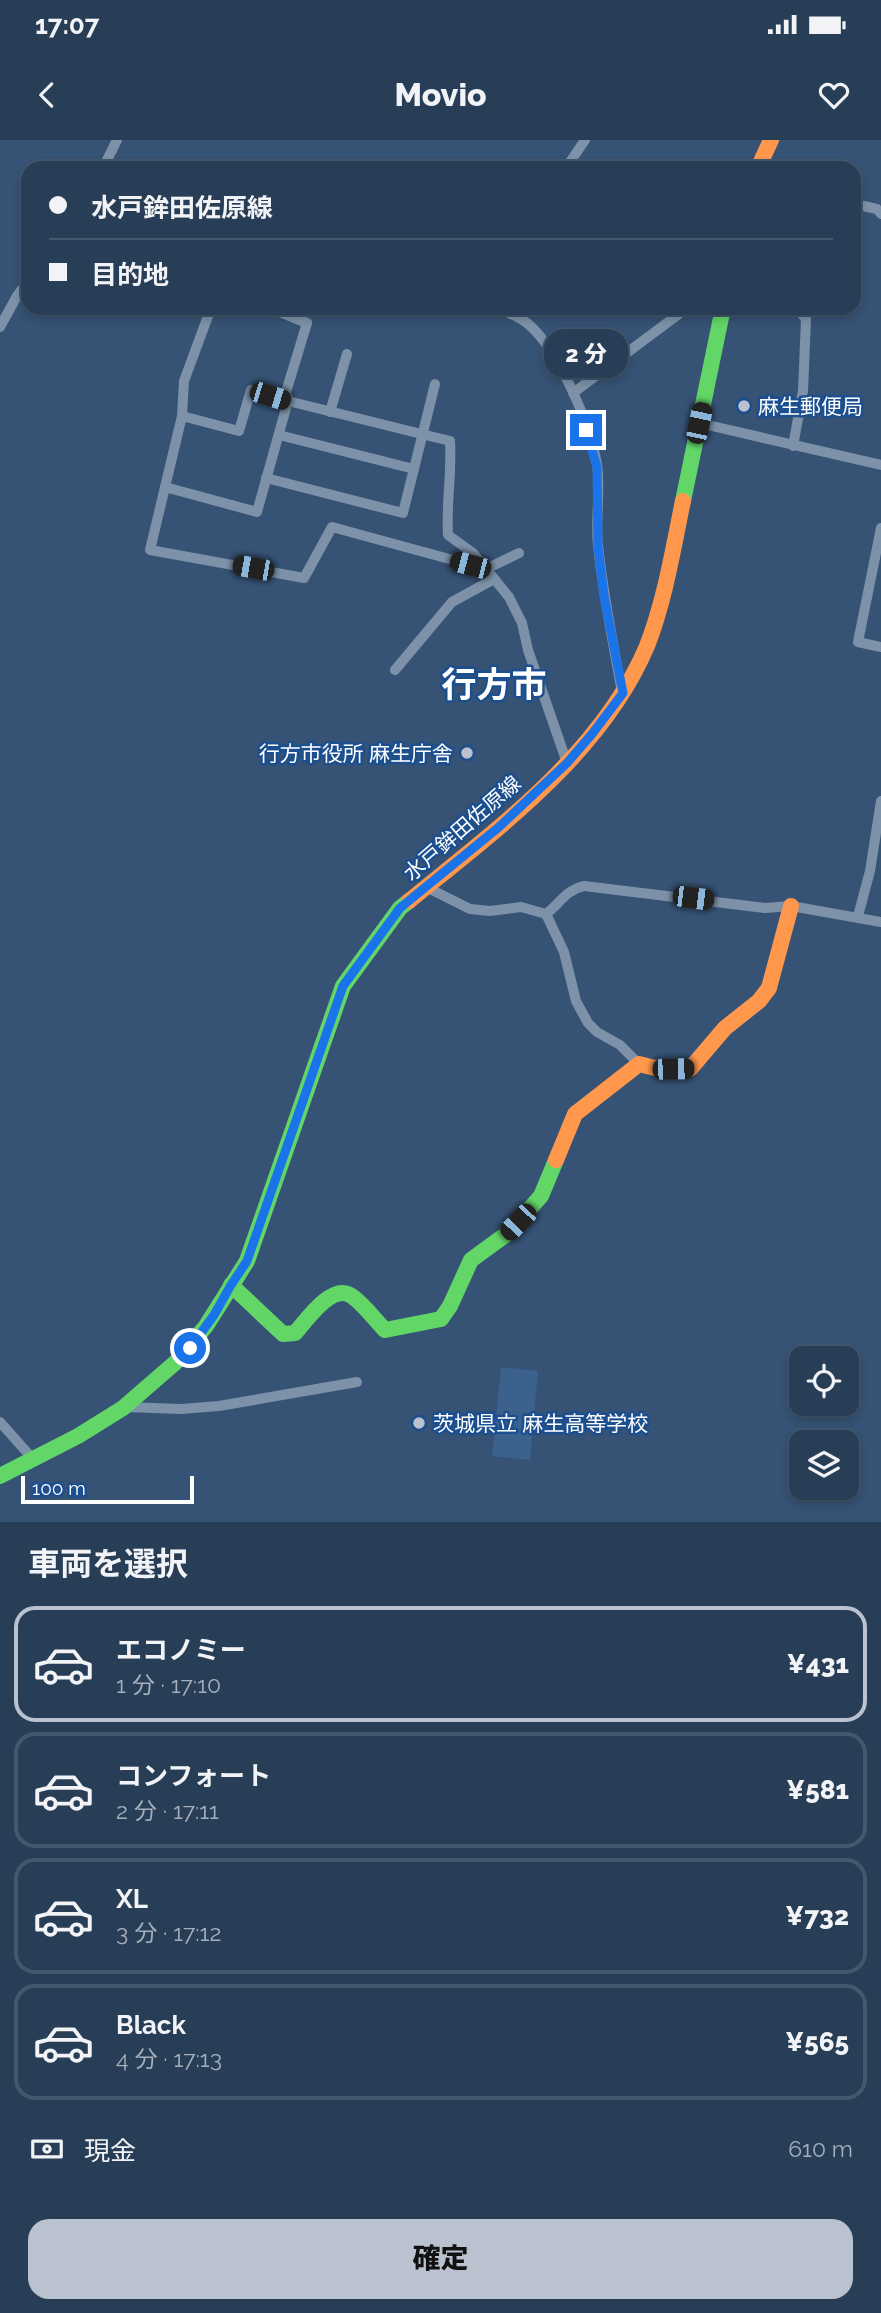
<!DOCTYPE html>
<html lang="ja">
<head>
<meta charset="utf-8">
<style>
  :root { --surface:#283e57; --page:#344961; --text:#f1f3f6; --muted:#a5aeba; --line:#44576d; --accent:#b9c2ce }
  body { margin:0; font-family:Raleway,"Noto Sans JP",sans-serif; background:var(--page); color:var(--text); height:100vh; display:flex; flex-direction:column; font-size:26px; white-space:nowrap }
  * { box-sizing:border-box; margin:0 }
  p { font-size:23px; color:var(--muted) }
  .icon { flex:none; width:38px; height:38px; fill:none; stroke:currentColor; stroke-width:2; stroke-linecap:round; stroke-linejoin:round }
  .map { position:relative; height:1382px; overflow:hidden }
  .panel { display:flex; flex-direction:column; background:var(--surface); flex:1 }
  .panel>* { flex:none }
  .banner { position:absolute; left:21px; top:21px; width:840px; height:154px; border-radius:21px; box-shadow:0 4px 10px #0003,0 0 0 2px var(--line); display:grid; align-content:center; height:154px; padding:0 28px; background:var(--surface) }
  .fabs { position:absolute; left:789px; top:1206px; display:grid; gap:14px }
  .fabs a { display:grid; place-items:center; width:70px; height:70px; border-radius:14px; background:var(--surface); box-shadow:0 4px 10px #0003,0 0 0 2px var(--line); font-size:35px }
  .scale { position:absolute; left:21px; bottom:18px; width:173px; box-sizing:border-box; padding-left:7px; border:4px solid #fff; border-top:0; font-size:19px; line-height:24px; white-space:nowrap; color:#fff; -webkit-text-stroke:5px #1b4f8f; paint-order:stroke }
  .end { position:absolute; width:32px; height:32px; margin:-16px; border:9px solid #1a73e8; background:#fff; box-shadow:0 0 0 4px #fff }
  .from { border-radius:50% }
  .bubble { position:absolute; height:49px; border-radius:21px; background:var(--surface); box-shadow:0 4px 10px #0003,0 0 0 2px var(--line); font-size:23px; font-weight:800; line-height:49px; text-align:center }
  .car { position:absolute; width:21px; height:42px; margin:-21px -10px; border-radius:9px; box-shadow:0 0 5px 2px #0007; background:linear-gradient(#222 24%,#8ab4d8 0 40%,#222 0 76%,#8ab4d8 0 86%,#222 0) }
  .banner b { display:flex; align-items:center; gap:24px; height:66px; font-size:26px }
  .banner b+b { border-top:2px solid var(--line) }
  .banner i { width:18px; height:18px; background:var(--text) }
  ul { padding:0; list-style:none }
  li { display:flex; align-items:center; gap:21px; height:116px; margin:0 14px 10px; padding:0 14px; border:4px solid var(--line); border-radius:21px }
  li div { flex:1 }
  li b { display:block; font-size:26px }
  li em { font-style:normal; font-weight:800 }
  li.current { border-color:var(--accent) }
  li>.icon { width:63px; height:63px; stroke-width:1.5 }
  h2 { padding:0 28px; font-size:32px; line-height:84px }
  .pay { display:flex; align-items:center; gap:18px; height:77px; padding:0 28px; font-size:26px }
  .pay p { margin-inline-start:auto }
  .cta { display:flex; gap:14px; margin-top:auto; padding:14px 28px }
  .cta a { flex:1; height:80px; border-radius:21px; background:var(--accent); color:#111; font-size:28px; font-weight:800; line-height:80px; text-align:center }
  .status { display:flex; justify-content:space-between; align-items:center; height:49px; padding:0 35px; background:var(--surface); direction:ltr }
  .status svg { height:19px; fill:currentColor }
  header { display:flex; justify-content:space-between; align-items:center; height:91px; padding:0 28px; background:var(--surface); font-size:32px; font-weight:800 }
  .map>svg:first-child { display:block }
  .water { fill:#3b618d }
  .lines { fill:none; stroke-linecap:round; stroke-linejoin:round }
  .street { stroke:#7d92a8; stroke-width:10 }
  .fast { stroke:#63d668; stroke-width:16 }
  .slow { stroke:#ff974d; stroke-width:16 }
  .route { stroke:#1a73e8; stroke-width:9 }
  .poi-dot { fill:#b9c2ce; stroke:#1b4f8f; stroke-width:2.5 }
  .labels { text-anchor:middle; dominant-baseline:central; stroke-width:5; stroke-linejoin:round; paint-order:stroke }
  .poi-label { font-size:21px; fill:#fff; stroke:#1b4f8f; text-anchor:start }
  .street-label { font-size:21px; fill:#fff; stroke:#1b4f8f }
  .town-label { font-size:35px; font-weight:bold; fill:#fff; stroke:#1b4f8f }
</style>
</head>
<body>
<div class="status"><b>17:07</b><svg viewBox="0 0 49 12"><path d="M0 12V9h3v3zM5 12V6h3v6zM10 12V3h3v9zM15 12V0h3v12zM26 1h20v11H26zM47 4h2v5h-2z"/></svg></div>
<header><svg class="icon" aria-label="back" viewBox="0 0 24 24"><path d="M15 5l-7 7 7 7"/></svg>Movio<svg class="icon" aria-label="heart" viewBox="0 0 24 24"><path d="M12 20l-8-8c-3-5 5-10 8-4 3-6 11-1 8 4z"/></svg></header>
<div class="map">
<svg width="881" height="1382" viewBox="0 0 881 1382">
  <rect width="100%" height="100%" fill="#365274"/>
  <!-- water -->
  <path class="water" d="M501 1227 538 1231 530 1320 492 1316Z"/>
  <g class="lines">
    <!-- street -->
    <g class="street">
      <path d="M103 28 117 0"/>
      <path d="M566 28 585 0"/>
      <path d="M854 64 877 69 881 74"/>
      <path d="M211 168 184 241 182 276 150 410 304 438 332 387 486 429 519 413"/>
      <path d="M499 168C508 173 519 177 527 183 558 208 591 286 597 325 601 351 595 379 598 405 603 454 613 503 622 552"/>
      <path d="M0 187 17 156 28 141"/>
      <path d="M573 253 687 168"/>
      <path d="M330 272 347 214"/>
      <path d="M182 276 239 291 251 250 288 261 450 301C452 333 446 364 448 395L473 413 509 457 522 483 528 510 567 623"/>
      <path d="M699 283 881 325"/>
      <path d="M279 295 414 329"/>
      <path d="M793 306 803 251 806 179 797 168"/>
      <path d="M266 338 403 373 435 244"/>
      <path d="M165 347 257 372 288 261 286 252 307 183 270 168"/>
      <path d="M881 388 858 502 881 507"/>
      <path d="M395 530 452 462 494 439"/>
      <path d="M426 747 470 769 490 771 521 767 546 774 564 812 576 861 588 883 597 892 620 905 639 924"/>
      <path d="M546 774C561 763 564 751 584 746L765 768 791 766 881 782"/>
      <path d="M858 776 870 731 881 661"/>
      <path d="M124 1267 181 1269 219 1266 357 1242"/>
      <path d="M0 1282 32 1318"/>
    </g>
    <!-- fast -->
    <g class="fast">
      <path d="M683 361 723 168"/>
      <path d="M231 1145 283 1194 295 1193C306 1181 331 1144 350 1155 361 1161 375 1180 385 1190L441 1179 450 1166 471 1120 508 1093 541 1056 556 1020"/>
      <path d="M0 1336 78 1296 123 1268 176 1222 206 1186 247 1121 343 846 400 768 409 761"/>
    </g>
    <!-- slow -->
    <g class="slow">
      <path d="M758 28 771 0"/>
      <path d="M409 761C496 690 602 613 647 506 665 460 673 409 683 361"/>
      <path d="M556 1020 575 974 639 924 655 928 690 929 725 888 759 861 769 848 791 766"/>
    </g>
  </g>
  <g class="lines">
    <!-- route -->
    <path class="route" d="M190 1208 214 1175 231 1145 247 1121 343 846 400 768 499 687 567 623 592 594 623 553 604 456 598 407 597 327 586 290"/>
  </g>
  <!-- markers -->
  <g class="poi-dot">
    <circle cx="744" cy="266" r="7"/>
    <circle cx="467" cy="613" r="7"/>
    <circle cx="419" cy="1283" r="7"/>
  </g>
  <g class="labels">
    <!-- poi labels -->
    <g class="poi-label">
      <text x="758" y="266">麻生郵便局</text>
      <text x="453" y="613" text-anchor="end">行方市役所 麻生庁舎</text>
      <text x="433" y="1283">茨城県立 麻生高等学校</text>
    </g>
    <!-- street labels -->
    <g class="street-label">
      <text transform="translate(462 688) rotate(-41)">水戸鉾田佐原線</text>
    </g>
    <!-- town labels -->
    <g class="town-label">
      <text x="494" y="544">行方市</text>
    </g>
  </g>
</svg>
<div class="fabs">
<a><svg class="icon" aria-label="locate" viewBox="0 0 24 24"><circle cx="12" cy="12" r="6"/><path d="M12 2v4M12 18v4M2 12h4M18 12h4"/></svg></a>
<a><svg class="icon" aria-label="layers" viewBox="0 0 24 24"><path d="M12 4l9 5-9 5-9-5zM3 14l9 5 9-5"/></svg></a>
</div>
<div class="scale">100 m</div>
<i class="end from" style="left:190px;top:1208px"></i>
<i class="end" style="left:586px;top:290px"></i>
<div class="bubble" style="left:544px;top:189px;width:84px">2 分</div>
<i class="car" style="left:270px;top:256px;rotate:107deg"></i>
<i class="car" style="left:699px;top:283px;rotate:12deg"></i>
<i class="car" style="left:470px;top:425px;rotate:285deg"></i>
<i class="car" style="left:253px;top:428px;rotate:280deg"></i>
<i class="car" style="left:693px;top:758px;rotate:97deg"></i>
<i class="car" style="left:673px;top:929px;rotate:89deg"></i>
<i class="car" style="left:518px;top:1082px;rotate:224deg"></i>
<div class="banner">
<b><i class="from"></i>水戸鉾田佐原線</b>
<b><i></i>目的地</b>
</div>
</div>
<section class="panel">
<h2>車両を選択</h2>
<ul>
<li class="current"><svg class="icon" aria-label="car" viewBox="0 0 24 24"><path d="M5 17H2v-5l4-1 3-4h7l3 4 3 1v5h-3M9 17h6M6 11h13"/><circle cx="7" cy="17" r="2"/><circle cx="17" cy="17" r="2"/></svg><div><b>エコノミー</b><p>1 分 · 17:10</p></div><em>¥431</em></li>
<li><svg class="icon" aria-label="car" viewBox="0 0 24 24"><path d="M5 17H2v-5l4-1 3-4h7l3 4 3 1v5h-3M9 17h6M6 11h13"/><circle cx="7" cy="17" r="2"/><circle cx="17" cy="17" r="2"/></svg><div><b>コンフォート</b><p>2 分 · 17:11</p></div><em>¥581</em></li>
<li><svg class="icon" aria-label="car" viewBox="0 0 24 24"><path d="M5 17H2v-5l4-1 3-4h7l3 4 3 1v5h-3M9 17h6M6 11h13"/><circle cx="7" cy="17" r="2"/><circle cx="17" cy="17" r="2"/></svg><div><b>XL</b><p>3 分 · 17:12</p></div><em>¥732</em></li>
<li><svg class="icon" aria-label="car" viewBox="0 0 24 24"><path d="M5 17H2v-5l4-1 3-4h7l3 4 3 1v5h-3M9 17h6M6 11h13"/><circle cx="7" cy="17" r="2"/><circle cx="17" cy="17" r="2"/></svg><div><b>Black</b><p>4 分 · 17:13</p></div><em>¥565</em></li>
</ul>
<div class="pay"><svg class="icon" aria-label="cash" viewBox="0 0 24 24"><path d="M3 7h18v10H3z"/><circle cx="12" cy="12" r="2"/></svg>現金<p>610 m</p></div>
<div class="cta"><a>確定</a></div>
</section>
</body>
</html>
